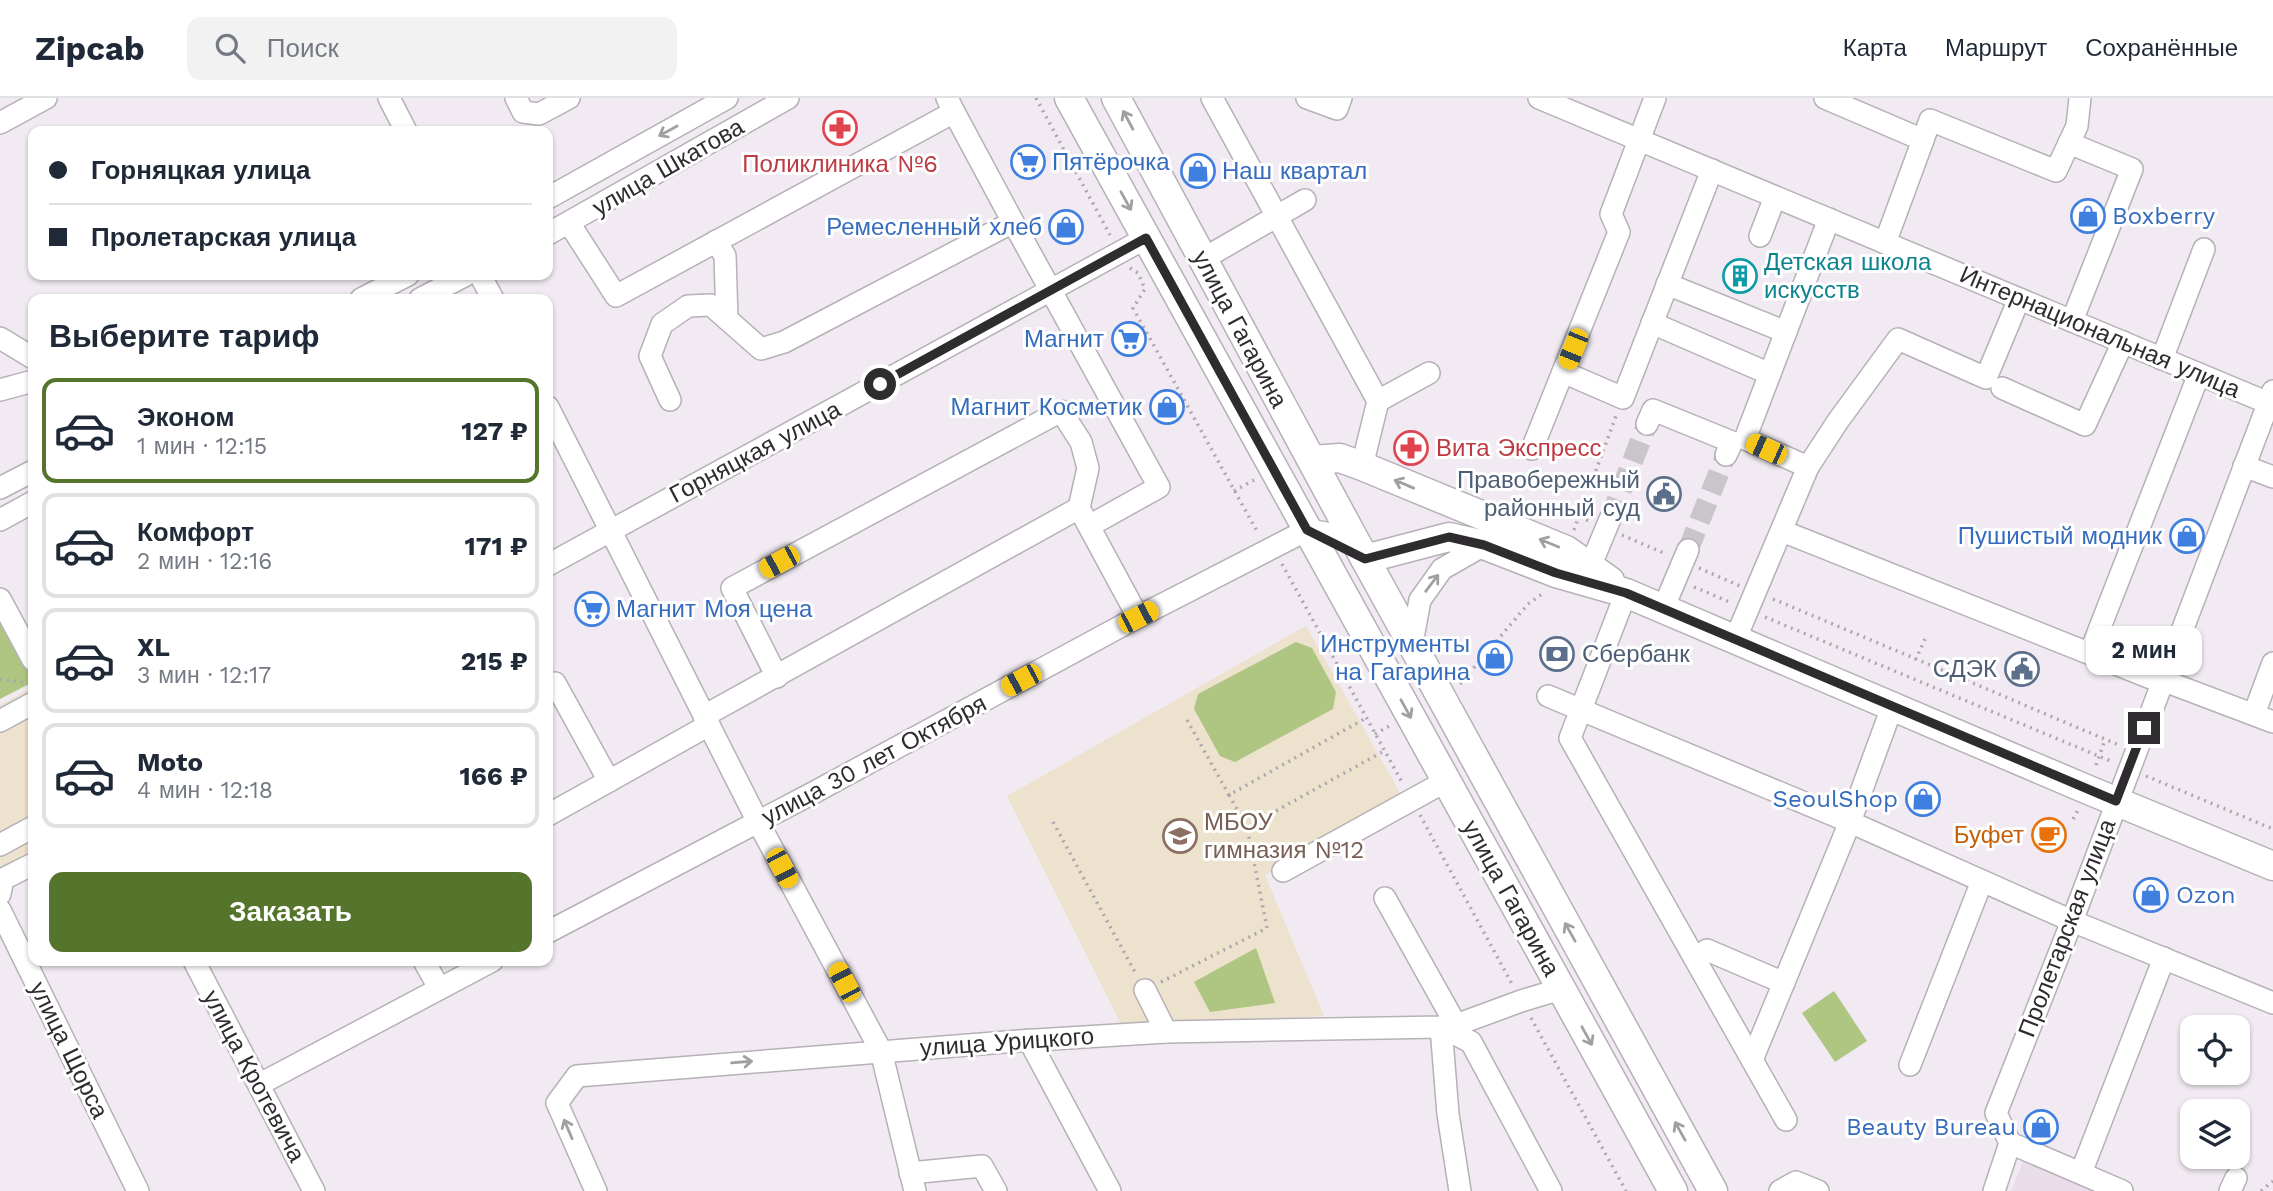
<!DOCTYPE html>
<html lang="ru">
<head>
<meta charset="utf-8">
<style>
  :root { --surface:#fff; --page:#f2f2f3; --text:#1f2937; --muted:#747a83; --line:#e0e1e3; --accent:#55752c }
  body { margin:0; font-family:"Work Sans",sans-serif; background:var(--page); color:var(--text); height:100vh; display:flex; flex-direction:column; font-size:26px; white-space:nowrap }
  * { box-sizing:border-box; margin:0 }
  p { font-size:23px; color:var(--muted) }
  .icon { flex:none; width:38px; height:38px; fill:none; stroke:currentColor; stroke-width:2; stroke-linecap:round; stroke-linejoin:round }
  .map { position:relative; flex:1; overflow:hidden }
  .details { position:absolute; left:28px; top:196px; width:525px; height:672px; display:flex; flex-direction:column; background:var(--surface); border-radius:14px; box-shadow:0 2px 5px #0004 }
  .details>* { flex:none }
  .top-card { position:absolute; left:28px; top:28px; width:525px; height:154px; border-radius:14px; box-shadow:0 2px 5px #0004; display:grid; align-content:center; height:154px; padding:0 21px; background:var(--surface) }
  .tools { position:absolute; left:2180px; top:917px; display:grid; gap:14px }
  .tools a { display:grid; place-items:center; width:70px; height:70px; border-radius:14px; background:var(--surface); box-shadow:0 2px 5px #0004; font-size:35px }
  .end { position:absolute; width:32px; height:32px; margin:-16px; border:9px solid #2f2c2f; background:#fff; box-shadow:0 0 0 4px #fff }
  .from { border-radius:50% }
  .bubble { position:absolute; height:49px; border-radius:14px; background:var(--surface); box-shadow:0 2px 5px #0004; font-size:23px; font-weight:700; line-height:49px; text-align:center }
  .car { position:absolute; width:21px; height:42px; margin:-21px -10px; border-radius:9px; box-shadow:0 0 5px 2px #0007; background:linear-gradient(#f5c518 24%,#345 0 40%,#f5c518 0 76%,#345 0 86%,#f5c518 0) }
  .top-card b { display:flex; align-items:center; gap:24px; height:66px; font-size:26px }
  .top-card b+b { border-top:2px solid var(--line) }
  .top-card i { width:18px; height:18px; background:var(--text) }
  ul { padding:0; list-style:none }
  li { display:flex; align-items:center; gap:21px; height:105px; margin:0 14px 10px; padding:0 7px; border:4px solid var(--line); border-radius:14px }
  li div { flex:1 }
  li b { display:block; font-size:26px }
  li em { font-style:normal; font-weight:700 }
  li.active { border-color:var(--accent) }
  li>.icon { width:63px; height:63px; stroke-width:1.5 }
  h2 { padding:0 21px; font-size:32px; line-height:84px }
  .button { display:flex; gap:14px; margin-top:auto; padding:14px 21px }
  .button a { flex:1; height:80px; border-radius:14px; background:var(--accent); color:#fff; font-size:28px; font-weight:700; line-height:80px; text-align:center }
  header { display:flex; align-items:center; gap:42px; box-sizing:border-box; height:98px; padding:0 35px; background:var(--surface); border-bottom:2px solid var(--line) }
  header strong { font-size:33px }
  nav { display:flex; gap:38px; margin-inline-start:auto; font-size:24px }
  .search { width:490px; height:63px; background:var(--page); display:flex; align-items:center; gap:18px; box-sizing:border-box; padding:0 24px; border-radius:14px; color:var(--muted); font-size:26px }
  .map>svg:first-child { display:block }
  .built { fill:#e9ddea }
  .education { fill:#ece2cd }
  .green { fill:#aec682 }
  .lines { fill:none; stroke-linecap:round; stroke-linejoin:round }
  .minor-tunnel { stroke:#cac4cb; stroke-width:21; stroke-dasharray:21 10; stroke-linecap:butt }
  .minor-casing { stroke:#b6b0b7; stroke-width:24 }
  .major-casing { stroke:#b6b0b7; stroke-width:31 }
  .path { stroke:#ada7ad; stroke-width:3.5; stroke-dasharray:2 5; stroke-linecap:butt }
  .minor { stroke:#fff; stroke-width:21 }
  .major { stroke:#fff; stroke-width:28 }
  .oneway { stroke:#a1a0a1 }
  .route { stroke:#2f2c2f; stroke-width:9 }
  .labels { text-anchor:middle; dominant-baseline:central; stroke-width:6; stroke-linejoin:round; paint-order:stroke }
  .shop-label { font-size:24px; fill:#366cbe; stroke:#fff; text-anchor:end }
  .health-label { font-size:24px; fill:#be3a42; stroke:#fff }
  .street-label { font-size:24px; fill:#2f2c2f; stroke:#fff }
  .culture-label { font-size:24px; fill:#0d838f; stroke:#fff; text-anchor:start }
  .service-label { font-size:24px; fill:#4e5e75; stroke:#fff; text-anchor:end }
  .education-label { font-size:24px; fill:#785e54; stroke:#fff; text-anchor:start }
  .food-label { font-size:24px; fill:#c56008; stroke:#fff; text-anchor:end }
</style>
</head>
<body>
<header>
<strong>Zipcab</strong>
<div class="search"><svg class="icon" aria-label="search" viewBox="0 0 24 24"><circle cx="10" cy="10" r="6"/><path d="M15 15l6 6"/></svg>Поиск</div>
<nav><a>Карта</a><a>Маршрут</a><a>Сохранённые</a></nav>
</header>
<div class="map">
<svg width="2273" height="1093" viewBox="0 0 2273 1093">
  <rect width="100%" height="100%" fill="#f1eaf2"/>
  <!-- built -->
  <path class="built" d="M2026 1056 2113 1093H2011Z"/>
  <!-- education -->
  <g class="education">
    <path d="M1306 528 1403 700 1265 777 1324 918 1122 928 1007 698Z"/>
    <path d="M27 592 33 603V754L0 769V607Z"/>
  </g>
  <!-- green -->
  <g class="green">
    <path d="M0 513 33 576V584L0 601Z"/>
    <path d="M1296 544 1312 550 1336 594 1333 611 1235 664 1220 658 1194 611 1198 596Z"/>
    <path d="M1256 850 1275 905 1210 914 1194 884Z"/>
    <path d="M1834 893 1867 943 1835 964 1802 915Z"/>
  </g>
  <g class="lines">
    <!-- minor-tunnel -->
    <g class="minor-tunnel">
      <path d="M1610 421 1647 326"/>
      <path d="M1688 452 1726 357"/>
    </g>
    <!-- minor casing -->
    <g class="minor-casing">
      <g id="minor">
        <path d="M389 0 406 33"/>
        <path d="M516 0 523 14 539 16 569 0"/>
        <path d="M1212 0 1378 303 1362 368"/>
        <path d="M1307 0 1337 11 1341 0"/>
        <path d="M1539 0 2273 307"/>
        <path d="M1825 0 1923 42 1930 22 2056 73 2077 28 2080 0"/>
        <path d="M954 14 1013 124"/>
        <path d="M0 25 46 0"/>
        <path d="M2069 45 2132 71 2072 223"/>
        <path d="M548 100 727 0"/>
        <path d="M569 125 616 198 954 14 947 0"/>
        <path d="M548 136 788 0"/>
        <path d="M1760 138 1775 99"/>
        <path d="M716 143 725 158 727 221"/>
        <path d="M1885 145 1923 42"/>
        <path d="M1203 161 1305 102"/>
        <path d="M480 177 493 201"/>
        <path d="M1667 186 1786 234"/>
        <path d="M361 201 408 177"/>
        <path d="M420 201 466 177"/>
        <path d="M1652 225 1770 276"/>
        <path d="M0 240 33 260"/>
        <path d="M2162 261 2204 151"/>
        <path d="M1563 274 1623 300 1712 72"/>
        <path d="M2002 290 2085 327 2123 244"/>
        <path d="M0 292 33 283"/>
        <path d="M670 302 650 258 662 226 688 208 711 207 761 251 784 244 1013 124 1159 389 1089 428"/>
        <path d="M1378 303 1429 275"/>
        <path d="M548 309 758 724 881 953 915 1093"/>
        <path d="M1647 326 1653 312 1732 344 1726 357"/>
        <path d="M1532 351 1619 134 1611 116 1655 0"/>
        <path d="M2244 368 2273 379"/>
        <path d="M1808 369 1745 341 1829 121"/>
        <path d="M0 390 33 373"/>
        <path d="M0 422 33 404"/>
        <path d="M1782 433 2161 584"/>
        <path d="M548 467 1146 140"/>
        <path d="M1590 469 1610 421"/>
        <path d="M1626 495 1570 640 1786 1022"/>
        <path d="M0 501 33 562"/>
        <path d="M1663 511 1688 452"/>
        <path d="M1735 542 1808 369 1838 323 1898 241 1986 280 2019 201"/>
        <path d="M1412 545 1420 502 1442 471 1484 447"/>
        <path d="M2090 555 2199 276"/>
        <path d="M777 579 732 490 1061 313 1081 344 1088 370 1079 410 1138 519"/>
        <path d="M2162 582 2273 624"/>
        <path d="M548 589 555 585 609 683 709 627"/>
        <path d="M1548 598 1850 724 1752 962"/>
        <path d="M1892 609 1850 724 2072 823 2273 905"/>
        <path d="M2254 616 2273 565"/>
        <path d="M704 618 1079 410"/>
        <path d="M0 623 33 605"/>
        <path d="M548 717 609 683"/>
        <path d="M0 747 33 729"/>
        <path d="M1283 773 1446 683"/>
        <path d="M0 796 3 781 33 766"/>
        <path d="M1385 800 1456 927"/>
        <path d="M0 812 138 1093"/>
        <path d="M548 834 811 696 1138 519 1307 432 1353 439"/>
        <path d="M1695 860 1707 852 1784 885"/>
        <path d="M194 863 314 1093"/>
        <path d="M424 863 439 890"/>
        <path d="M1145 892 1166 934"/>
        <path d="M1441 929 1471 944 1551 1093"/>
        <path d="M1441 929 1448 1016 1460 1093"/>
        <path d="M1029 942 1110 1093"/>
        <path d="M1910 967 1982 783"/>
        <path d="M260 986 492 863"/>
        <path d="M2010 1045 2122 1093"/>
        <path d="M910 1075 982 1068 996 1093"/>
        <path d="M2081 1075 2164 860"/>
        <path d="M596 1093 557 1005 577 978 1019 943 1166 934 1441 929 1456 927 1521 903 1561 891"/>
        <path d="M1780 1093 1796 1084 1818 1093"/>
        <path d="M1994 1093 2010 1045 1996 1015 2072 823 2273 293"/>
        <path d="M2230 1093 2236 1080"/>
      </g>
    </g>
    <!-- major casing -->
    <g class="major-casing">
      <g id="major">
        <path d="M1069 0 1673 1093"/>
        <path d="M1116 0 1353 439 1713 1093"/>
        <path d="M1312 362 1340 360 1362 368 1566 452 1610 483"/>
        <path d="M1365 461 1449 439 1484 447 1556 475 1626 495 2086 691 2273 768"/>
      </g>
    </g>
    <!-- path -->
    <g class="path">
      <path d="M1036 0 1110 137"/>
      <path d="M1130 170 1138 175 1145 191 1133 210 1258 435"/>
      <path d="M1234 393 1254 382"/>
      <path d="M1533 415 1557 410 1589 423"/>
      <path d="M1574 432 1616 318"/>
      <path d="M1622 437 1666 456"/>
      <path d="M1282 466 1403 686"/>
      <path d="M1699 470 1740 488"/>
      <path d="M1694 489 1732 505"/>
      <path d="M1773 501 1916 561"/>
      <path d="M1765 519 2113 664"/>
      <path d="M1925 541 1916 561 2121 648"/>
      <path d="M0 581 32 586"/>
      <path d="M1460 586 1528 506 1545 494"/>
      <path d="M1187 622 1229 697 1366 620"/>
      <path d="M1375 636 1391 627"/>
      <path d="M2096 667 2105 642"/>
      <path d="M2146 678 2273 731"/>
      <path d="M1229 697 1247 729 1384 653"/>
      <path d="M1420 717 1512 886"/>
      <path d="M2073 721 2078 712"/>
      <path d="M1053 724 1136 876"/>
      <path d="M1161 884 1267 830 1247 729"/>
      <path d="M1531 920 1626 1093"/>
      <path d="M2261 1093 2273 1083"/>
    </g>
    <!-- minor -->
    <use href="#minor" class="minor"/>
    <!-- major -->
    <use href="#major" class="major"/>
  </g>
  <!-- one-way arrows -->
  <defs><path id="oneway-shaft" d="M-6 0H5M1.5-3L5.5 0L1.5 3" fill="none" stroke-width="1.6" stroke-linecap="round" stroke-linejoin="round" transform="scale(1.75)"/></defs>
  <g class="oneway">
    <use href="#oneway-shaft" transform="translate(1128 22) rotate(-118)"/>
    <use href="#oneway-shaft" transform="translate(668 33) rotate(151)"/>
    <use href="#oneway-shaft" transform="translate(1126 103) rotate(61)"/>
    <use href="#oneway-shaft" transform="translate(1404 386) rotate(-157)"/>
    <use href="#oneway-shaft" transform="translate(1549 445) rotate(-158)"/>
    <use href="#oneway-shaft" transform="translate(1432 485) rotate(-53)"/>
    <use href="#oneway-shaft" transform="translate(1406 611) rotate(61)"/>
    <use href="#oneway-shaft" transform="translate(1570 834) rotate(-119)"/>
    <use href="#oneway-shaft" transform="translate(1587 938) rotate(61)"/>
    <use href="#oneway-shaft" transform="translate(742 964) rotate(-5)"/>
    <use href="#oneway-shaft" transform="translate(568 1031) rotate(-113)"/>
    <use href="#oneway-shaft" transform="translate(1680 1033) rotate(-119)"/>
  </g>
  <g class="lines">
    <!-- route -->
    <path class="route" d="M880 286 1146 140 1307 432 1365 461 1449 439 1484 447 1556 475 1626 495 2116 703 2144 630"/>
  </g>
  <!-- icons -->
  <defs>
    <g id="pharmacy-ring" transform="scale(1.75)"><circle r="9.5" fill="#fff" stroke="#e0444e" stroke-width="1.5"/><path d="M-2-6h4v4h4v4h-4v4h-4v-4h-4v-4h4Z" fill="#e0444e"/></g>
    <g id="supermarket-ring" transform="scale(1.75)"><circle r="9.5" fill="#fff" stroke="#3f7fe0" stroke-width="1.5"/><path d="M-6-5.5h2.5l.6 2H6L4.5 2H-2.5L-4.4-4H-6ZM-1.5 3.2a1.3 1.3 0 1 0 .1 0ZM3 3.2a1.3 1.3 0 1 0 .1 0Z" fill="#3f7fe0"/></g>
    <g id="shop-ring" transform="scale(1.75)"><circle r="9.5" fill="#fff" stroke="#3f7fe0" stroke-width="1.5"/><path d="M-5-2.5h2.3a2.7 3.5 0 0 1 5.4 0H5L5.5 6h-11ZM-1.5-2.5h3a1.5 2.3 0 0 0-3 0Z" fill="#3f7fe0"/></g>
    <g id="building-ring" transform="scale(1.75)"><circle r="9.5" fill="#fff" stroke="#0f9aa8" stroke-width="1.5"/><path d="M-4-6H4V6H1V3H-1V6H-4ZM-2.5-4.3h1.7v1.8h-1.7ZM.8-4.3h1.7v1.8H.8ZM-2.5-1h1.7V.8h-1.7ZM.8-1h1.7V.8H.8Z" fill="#0f9aa8"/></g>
    <g id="civic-ring" transform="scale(1.75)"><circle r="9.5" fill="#fff" stroke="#5c6f8a" stroke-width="1.5"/><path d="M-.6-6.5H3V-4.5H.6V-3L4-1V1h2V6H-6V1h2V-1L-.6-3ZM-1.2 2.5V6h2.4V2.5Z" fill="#5c6f8a"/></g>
    <g id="bank-ring" transform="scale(1.75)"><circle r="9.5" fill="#fff" stroke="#5c6f8a" stroke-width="1.5"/><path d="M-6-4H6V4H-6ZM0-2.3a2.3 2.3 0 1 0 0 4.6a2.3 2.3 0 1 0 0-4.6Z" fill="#5c6f8a"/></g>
    <g id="cafe-ring" transform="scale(1.75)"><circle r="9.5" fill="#fff" stroke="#e8710a" stroke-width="1.5"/><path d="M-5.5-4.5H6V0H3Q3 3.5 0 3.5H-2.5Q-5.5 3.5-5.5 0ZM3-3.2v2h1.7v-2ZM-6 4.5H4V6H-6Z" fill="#e8710a"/></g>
    <g id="school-ring" transform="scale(1.75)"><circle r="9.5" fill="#fff" stroke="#8d6e63" stroke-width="1.5"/><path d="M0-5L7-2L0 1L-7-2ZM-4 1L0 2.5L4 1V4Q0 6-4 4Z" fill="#8d6e63"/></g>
  </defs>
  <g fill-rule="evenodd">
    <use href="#pharmacy-ring" x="840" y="30"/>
    <use href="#supermarket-ring" x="1028" y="64"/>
    <use href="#shop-ring" x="1198" y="73"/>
    <use href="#shop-ring" x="2088" y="118"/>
    <use href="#shop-ring" x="1066" y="129"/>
    <use href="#building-ring" x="1740" y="178"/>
    <use href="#supermarket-ring" x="1129" y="241"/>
    <use href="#shop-ring" x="1167" y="309"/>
    <use href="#pharmacy-ring" x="1411" y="350"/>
    <use href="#civic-ring" x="1664" y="396"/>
    <use href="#shop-ring" x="2187" y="438"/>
    <use href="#supermarket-ring" x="592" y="511"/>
    <use href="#bank-ring" x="1557" y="556"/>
    <use href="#shop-ring" x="1495" y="560"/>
    <use href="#civic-ring" x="2022" y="571"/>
    <use href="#shop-ring" x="1923" y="701"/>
    <use href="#cafe-ring" x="2049" y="737"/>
    <use href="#school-ring" x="1180" y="738"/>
    <use href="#shop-ring" x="2151" y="797"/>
    <use href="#shop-ring" x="2041" y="1029"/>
  </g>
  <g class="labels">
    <!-- shop labels -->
    <g class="shop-label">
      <text x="1052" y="64" text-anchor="start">Пятёрочка</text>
      <text x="1222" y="73" text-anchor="start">Наш квартал</text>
      <text x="2112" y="118" text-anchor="start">Boxberry</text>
      <text x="1042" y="129">Ремесленный хлеб</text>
      <text x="1104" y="241">Магнит</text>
      <text x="1142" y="309">Магнит Косметик</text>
      <text x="2162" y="438">Пушистый модник</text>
      <text x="616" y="511" text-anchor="start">Магнит Моя цена</text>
      <text x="1470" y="546">Инструменты<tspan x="1470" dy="28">на Гагарина</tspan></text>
      <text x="1898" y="701">SeoulShop</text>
      <text x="2176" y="797" text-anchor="start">Ozon</text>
      <text x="2016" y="1029">Beauty Bureau</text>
    </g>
    <!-- health labels -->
    <g class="health-label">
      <text x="840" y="66">Поликлиника №6</text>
      <text x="1436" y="350" text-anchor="start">Вита Экспресс</text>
    </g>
    <!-- street labels -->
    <g class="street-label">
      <text transform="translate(668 69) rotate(-30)">улица Шкатова</text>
      <text transform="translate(1240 231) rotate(62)">улица Гагарина</text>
      <text transform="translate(2100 234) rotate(23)">Интернациональная улица</text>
      <text transform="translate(755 354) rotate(-28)">Горняцкая улица</text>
      <text transform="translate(874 662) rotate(-28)">улица 30 лет Октября</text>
      <text transform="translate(1511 800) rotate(61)">улица Гагарина</text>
      <text transform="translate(2067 830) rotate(-69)">Пролетарская улица</text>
      <text transform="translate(1007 944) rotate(-4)">улица Урицкого</text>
      <text transform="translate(69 952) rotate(64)">улица Щорса</text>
      <text transform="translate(254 978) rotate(62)">улица Кротевича</text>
    </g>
    <!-- culture labels -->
    <g class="culture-label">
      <text x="1764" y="164">Детская школа<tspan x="1764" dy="28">искусств</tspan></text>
    </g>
    <!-- service labels -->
    <g class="service-label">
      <text x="1640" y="382">Правобережный<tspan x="1640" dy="28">районный суд</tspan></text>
      <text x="1582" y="556" text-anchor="start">Сбербанк</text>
      <text x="1997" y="571">СДЭК</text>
    </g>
    <!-- education labels -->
    <g class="education-label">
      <text x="1204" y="724">МБОУ<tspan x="1204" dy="28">гимназия №12</tspan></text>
    </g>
    <!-- food labels -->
    <g class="food-label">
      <text x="2024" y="737">Буфет</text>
    </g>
  </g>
</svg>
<div class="tools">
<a><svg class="icon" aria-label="locate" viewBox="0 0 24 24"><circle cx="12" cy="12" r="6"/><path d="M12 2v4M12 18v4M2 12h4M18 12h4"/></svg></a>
<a><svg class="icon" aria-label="layers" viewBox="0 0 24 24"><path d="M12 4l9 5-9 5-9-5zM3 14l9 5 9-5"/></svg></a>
</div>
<i class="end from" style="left:880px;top:286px"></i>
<i class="end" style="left:2144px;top:630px"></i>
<div class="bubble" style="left:2086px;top:528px;width:116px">2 мин</div>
<i class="car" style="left:1573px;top:251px;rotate:202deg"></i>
<i class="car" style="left:1766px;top:351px;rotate:294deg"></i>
<i class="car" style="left:779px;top:464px;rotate:242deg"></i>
<i class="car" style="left:1138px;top:519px;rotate:63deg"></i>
<i class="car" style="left:1021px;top:582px;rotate:242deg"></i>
<i class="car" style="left:782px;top:770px;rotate:152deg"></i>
<i class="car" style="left:844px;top:884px;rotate:332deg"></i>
<div class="top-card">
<b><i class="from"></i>Горняцкая улица</b>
<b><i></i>Пролетарская улица</b>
</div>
<section class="details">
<h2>Выберите тариф</h2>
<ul>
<li class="active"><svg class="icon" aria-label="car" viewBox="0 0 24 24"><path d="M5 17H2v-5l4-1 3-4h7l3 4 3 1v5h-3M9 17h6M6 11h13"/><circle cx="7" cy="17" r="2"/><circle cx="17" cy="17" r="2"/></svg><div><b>Эконом</b><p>1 мин · 12:15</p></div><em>127 ₽</em></li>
<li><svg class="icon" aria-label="car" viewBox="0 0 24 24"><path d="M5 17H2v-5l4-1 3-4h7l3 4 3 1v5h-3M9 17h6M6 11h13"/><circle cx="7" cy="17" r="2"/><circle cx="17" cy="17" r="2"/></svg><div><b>Комфорт</b><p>2 мин · 12:16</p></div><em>171 ₽</em></li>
<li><svg class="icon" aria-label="car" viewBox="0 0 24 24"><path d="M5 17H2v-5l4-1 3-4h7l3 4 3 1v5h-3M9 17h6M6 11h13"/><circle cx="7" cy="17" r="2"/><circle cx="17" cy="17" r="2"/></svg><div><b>XL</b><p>3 мин · 12:17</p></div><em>215 ₽</em></li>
<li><svg class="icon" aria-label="car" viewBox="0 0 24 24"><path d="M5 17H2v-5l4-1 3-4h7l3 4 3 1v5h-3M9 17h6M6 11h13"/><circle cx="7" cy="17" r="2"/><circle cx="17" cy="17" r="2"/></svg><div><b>Moto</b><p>4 мин · 12:18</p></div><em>166 ₽</em></li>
</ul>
<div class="button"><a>Заказать</a></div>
</section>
</div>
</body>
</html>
